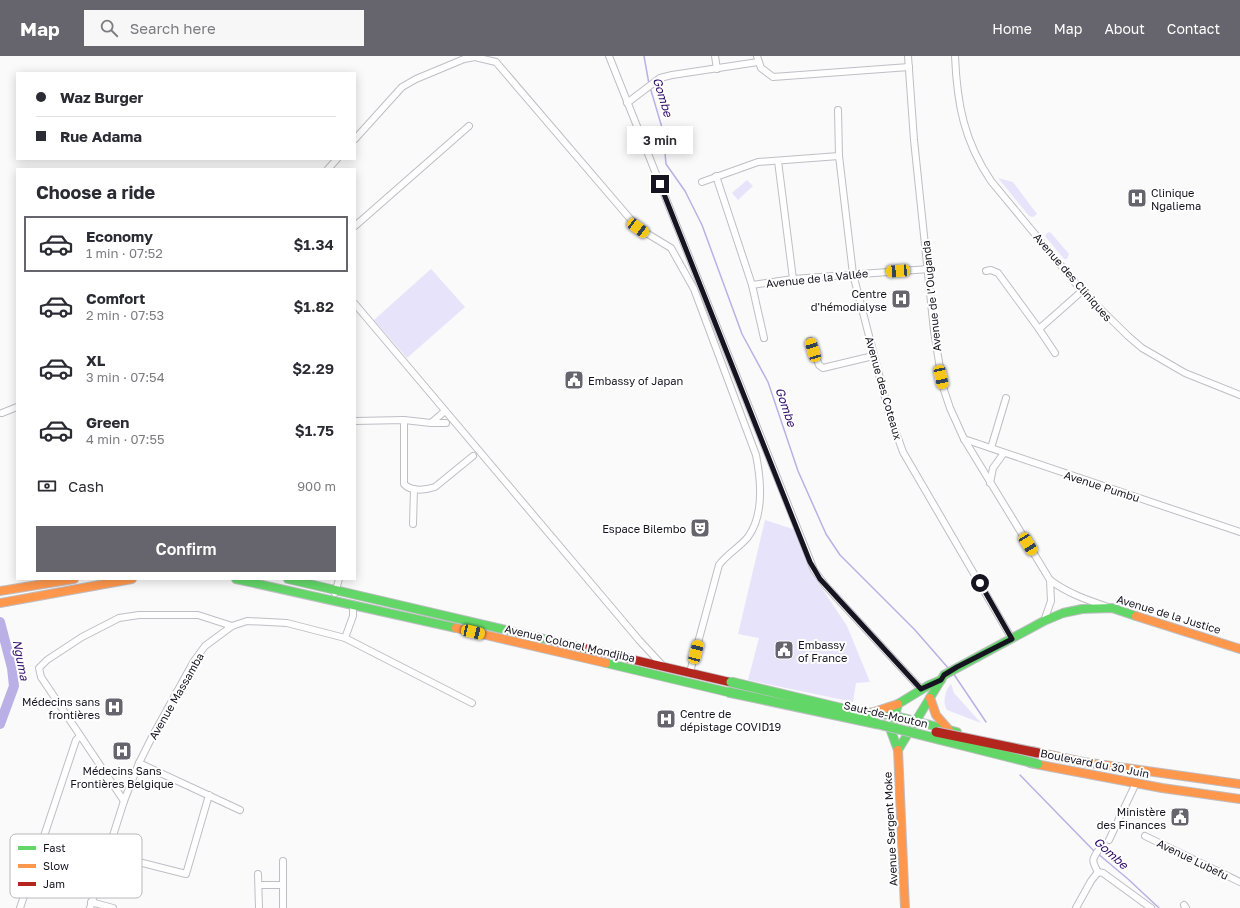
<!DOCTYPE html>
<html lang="en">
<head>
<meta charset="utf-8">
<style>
  :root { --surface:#fff; --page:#f7f7f7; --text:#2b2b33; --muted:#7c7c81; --line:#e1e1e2; --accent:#66646c }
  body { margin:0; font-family:"Golos Text",sans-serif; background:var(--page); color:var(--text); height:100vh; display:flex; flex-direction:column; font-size:15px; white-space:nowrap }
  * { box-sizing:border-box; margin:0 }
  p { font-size:13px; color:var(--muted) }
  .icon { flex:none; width:22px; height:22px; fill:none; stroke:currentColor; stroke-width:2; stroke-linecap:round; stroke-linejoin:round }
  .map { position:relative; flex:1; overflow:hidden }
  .sheet { position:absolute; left:16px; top:112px; width:340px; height:412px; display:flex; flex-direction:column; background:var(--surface); border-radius:0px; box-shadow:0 2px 10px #0003 }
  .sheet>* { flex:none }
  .hud { position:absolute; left:16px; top:16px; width:340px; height:88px; border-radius:0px; box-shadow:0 2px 10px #0003; display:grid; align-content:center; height:88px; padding:0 20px; background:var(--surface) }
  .end { position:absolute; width:18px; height:18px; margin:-9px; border:5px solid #161420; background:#fff; box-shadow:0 0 0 2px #fff }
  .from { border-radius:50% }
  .bubble { position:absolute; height:28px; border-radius:0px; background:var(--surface); box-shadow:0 2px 10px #0003; font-size:13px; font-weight:600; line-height:28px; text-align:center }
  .car { position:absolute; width:12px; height:24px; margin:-12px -6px; border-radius:5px; box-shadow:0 0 3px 1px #0007; background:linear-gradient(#f5c518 24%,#345 0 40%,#f5c518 0 76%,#345 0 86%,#f5c518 0) }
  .hud b { display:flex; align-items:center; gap:14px; height:38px; font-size:15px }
  .hud b+b { border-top:1px solid var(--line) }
  .hud i { width:10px; height:10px; background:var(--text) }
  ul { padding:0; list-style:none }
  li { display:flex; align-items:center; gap:12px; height:56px; margin:0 8px 6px; padding:0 12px; border:2px solid transparent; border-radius:0px }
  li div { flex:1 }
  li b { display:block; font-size:15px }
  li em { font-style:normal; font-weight:600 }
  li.active { border-color:var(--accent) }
  li>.icon { width:36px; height:36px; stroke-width:1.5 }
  h2 { padding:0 20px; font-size:18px; line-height:48px }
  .pay { display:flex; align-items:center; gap:10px; height:44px; padding:0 20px; font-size:15px }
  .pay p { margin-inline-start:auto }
  .cta { display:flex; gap:8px; margin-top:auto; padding:8px 20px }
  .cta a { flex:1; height:46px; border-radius:0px; background:var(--accent); color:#fff; font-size:16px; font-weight:600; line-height:46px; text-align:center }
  header { display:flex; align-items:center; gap:24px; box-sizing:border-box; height:56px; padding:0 20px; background:var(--accent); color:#fff }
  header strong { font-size:19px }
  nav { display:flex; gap:22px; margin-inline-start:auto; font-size:14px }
  .search { width:280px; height:36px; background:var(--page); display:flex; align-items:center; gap:10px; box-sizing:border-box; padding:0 14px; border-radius:0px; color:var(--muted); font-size:15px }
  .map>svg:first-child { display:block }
  .green { fill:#e7e3fb }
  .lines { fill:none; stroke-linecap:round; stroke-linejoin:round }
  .stream { stroke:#bab0e6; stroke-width:1.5 }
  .river { stroke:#bab0e6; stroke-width:10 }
  .street-casing { stroke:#bfbec4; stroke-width:8 }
  .fast-casing { stroke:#bfbec4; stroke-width:10 }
  .slow-casing { stroke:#bfbec4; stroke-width:10 }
  .jam-casing { stroke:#bfbec4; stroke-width:10 }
  .street { stroke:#fefefe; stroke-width:6 }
  .fast { stroke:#63d668; stroke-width:8 }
  .slow { stroke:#ff974d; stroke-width:8 }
  .jam { stroke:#b3261e; stroke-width:8 }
  .fast-bridge-casing { stroke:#bfbec4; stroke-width:11; stroke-linecap:butt }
  .jam-bridge-casing { stroke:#bfbec4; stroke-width:11; stroke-linecap:butt }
  .fast-bridge { stroke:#63d668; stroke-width:9 }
  .jam-bridge { stroke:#b3261e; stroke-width:9 }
  .route { stroke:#161420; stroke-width:5 }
  .labels { text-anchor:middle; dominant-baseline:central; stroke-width:4; stroke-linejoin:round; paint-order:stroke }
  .poi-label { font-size:11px; fill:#161420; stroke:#fff; text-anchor:start }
  .street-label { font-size:11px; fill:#161420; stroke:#fff }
  .water-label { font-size:12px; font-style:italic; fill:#2f0b68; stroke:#fff }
  .key { fill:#fff; stroke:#b9b8bc; stroke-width:1 }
  .key-label { font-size:11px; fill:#161420 }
</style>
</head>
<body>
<header>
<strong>Map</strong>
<div class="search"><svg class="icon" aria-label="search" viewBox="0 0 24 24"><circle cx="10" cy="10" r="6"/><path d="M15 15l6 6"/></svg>Search here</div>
<nav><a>Home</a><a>Map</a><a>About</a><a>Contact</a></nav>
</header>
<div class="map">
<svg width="1240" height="852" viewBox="0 0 1240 852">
  <rect width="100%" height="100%" fill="#fafafa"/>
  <!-- green -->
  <g class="green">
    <path d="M998 122 1013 126 1037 158 1033 161 1029 160Z"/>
    <path d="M747 124 753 130 738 144 732 137Z"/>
    <path d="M1048 176 1051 177 1069 198 1067 203H1064L1045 180Z"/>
    <path d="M431 213 465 251 407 302 374 264Z"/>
    <path d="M765 464 796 474 813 519 847 570 870 626 856 627 853 646 748 624 759 582 738 578Z"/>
    <path d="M951 628 954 637 981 667 947 654C942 647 945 634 951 628Z"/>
  </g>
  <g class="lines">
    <!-- stream -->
    <g class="stream">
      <path d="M644 0 649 28"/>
      <path d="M650 31 663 75 666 108 685 135 702 169 742 278 768 326 798 415 826 478 840 499 915 574 949 613"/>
      <path d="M953 617 986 666"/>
      <path d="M1020 719 1094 795"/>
      <path d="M1097 797 1128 823 1159 852"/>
    </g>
    <!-- river -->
    <path class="river" d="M0 566 12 612 14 630 0 668"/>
    <!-- street casing -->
    <g class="street-casing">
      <g id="street">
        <path d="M609 0 814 514 825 529 921 633"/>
        <path d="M715 0 717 13"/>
        <path d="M757 0 761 12 773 21 909 11"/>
        <path d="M908 0 914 84 934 275 943 331 950 352 964 383 1050 524C1067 537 1087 544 1108 551"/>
        <path d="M955 0C957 48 964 85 991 125L1082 235 1128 280 1142 292 1185 317 1240 339"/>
        <path d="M627 47 660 22 672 19 758 6"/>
        <path d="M838 54 839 100 853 218 889 357 903 396 1012 583"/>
        <path d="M355 83 402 31 416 23 464 3 475 1 496 6 638 172 671 192 694 233 756 399C761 424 764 459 748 481 740 491 727 498 719 509L690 616"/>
        <path d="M778 105 793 223"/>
        <path d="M328 113 337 103"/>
        <path d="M716 120 752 229 764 282"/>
        <path d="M702 126 758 106 839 100"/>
        <path d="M355 170 469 70"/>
        <path d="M986 215 991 214 998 217 1039 273 1082 235"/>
        <path d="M752 229 793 223 929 213"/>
        <path d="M355 248 639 584 663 610"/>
        <path d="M1039 273 1055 297"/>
        <path d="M810 285 819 309 823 312 873 300"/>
        <path d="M2 357 17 351"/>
        <path d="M404 364V428C411 436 426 434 435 431L473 400"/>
        <path d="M355 365 404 364 431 367 445 355"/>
        <path d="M431 367H446"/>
        <path d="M964 383 1240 476"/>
        <path d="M991 392 1006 342"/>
        <path d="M990 427 993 412 1004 397"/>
        <path d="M413 468 414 433"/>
        <path d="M335 537 339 523"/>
        <path d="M1044 565 1051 545 1050 524"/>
        <path d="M345 582 353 560V548"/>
        <path d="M139 707 240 754"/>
        <path d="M124 745 41 621 39 612 47 604 82 581 119 562 139 559H198L232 570"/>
        <path d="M1145 780 1240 826"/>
        <path d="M1109 784 1136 727"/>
        <path d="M1100 792C1092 803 1091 804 1098 816L1103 817 1151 852"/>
        <path d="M107 798 186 818 209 739"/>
        <path d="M283 805V852"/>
        <path d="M258 818 259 852"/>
        <path d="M259 829H283"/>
        <path d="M91 846 113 852"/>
        <path d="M1184 849 1186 852"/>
        <path d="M20 852 76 684 80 680"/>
        <path d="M90 852 124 745 139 707 152 681 194 605 205 590 232 570 247 565 287 567 345 582 472 647"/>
        <path d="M1076 852 1091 825 1098 816"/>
      </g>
    </g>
    <!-- fast casing -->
    <g class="fast-casing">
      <g id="fast">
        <path d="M236 523 456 572"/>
        <path d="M288 523 553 585"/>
        <path d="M606 607 736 638"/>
        <path d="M866 656 896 660 957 676"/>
        <path d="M898 694 944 619 1044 565 1063 557 1082 553 1112 552 1136 560"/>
        <path d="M898 694 891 675 898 648 929 629 941 624"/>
      </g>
    </g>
    <!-- slow casing -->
    <g class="slow-casing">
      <g id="slow">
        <path d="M0 535 74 523"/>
        <path d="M0 547 132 523"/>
        <path d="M1136 560 1240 593"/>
        <path d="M456 572 606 607"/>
        <path d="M930 642 936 659 949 674"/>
        <path d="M874 656 898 648"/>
        <path d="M898 694 905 852"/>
        <path d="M1031 695 1083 706 1240 728"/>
        <path d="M1030 707 1162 732 1240 743"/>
      </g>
    </g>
    <!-- jam casing -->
    <g class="jam-casing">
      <path id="jam" d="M553 585 738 628"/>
    </g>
    <!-- street -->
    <use href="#street" class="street"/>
    <!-- fast -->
    <use href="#fast" class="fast"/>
    <!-- slow -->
    <use href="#slow" class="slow"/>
    <!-- jam -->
    <use href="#jam" class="jam"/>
    <!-- fast-bridge casing -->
    <g class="fast-bridge-casing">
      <g id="fast-bridge">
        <path d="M731 626 873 660"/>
        <path d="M728 636 878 668 1038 708"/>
      </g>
    </g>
    <!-- jam-bridge casing -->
    <g class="jam-bridge-casing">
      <path id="jam-bridge" d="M936 676 1038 697"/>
    </g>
    <!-- fast-bridge -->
    <use href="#fast-bridge" class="fast-bridge"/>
    <!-- jam-bridge -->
    <use href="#jam-bridge" class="jam-bridge"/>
  </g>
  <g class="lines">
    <!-- route -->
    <path class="route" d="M660 128 810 506 820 523 921 633 941 624 944 619 957 611 1012 583 980 527"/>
  </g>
  <!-- icons -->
  <defs>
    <g id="hospital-square" transform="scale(1)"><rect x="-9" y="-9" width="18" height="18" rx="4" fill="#66646c" stroke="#fff"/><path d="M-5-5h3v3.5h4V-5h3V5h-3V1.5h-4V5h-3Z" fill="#fff"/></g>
    <g id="civic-square" transform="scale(1)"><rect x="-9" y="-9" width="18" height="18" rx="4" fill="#66646c" stroke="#fff"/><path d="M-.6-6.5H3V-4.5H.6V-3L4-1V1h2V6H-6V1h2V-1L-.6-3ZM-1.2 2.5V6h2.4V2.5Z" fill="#fff"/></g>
    <g id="theatre-square" transform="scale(1)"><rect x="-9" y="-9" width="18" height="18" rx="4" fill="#66646c" stroke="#fff"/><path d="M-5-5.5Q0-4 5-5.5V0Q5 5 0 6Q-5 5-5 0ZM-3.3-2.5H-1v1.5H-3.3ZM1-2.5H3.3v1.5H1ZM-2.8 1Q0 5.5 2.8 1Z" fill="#fff"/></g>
  </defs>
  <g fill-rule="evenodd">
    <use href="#hospital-square" x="1137" y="142"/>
    <use href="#hospital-square" x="901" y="243"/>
    <use href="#civic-square" x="574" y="324"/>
    <use href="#theatre-square" x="700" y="472"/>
    <use href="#civic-square" x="784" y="594"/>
    <use href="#hospital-square" x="114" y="651"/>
    <use href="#hospital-square" x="666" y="663"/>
    <use href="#hospital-square" x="122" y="695"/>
    <use href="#civic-square" x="1180" y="761"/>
  </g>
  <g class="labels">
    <!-- poi labels -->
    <g class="poi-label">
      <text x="1151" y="136">Clinique<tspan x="1151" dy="13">Ngaliema</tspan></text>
      <text x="887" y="237" text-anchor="end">Centre<tspan x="887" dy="13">d'hémodialyse</tspan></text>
      <text x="588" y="324">Embassy of Japan</text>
      <text x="686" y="472" text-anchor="end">Espace Bilembo</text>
      <text x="798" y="588">Embassy<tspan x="798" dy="13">of France</tspan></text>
      <text x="100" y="645" text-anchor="end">Médecins sans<tspan x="100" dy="13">frontières</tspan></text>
      <text x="680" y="657">Centre de<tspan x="680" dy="13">dépistage COVID19</tspan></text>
      <text x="122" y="714" text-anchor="middle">Médecins Sans<tspan x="122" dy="13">Frontières Belgique</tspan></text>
      <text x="1166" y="755" text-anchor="end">Ministère<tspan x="1166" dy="13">des Finances</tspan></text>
    </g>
    <!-- street labels -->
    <g class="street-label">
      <text transform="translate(1073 221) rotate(49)">Avenue des Cliniques</text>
      <text transform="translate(817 222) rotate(-6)">Avenue de la Vallée</text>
      <text transform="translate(931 240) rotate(-96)">Avenue de l’Ouganda</text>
      <text transform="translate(884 332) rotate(74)">Avenue des Coteaux</text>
      <text transform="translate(1102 430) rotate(18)">Avenue Pumbu</text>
      <text transform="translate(1169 558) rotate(17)">Avenue de la Justice</text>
      <text transform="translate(570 587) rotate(13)">Avenue Colonel Mondjiba</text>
      <text transform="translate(176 640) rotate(-60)">Avenue Massamba</text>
      <text transform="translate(886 658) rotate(13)">Saut-de-Mouton</text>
      <text transform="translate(1095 707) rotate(11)">Boulevard du 30 Juin</text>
      <text transform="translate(890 773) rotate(-93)">Avenue Sergent Moke</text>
      <text transform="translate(1193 803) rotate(26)">Avenue Lubefu</text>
    </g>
    <!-- water labels -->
    <g class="water-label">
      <text transform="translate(663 41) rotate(73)">Gombe</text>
      <text transform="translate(786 351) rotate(71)">Gombe</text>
      <text transform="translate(21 604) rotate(79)">Nguma</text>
      <text transform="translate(1111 797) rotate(42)">Gombe</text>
    </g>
  </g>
  <!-- legend -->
  <rect x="10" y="778" width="132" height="64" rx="6" class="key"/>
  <rect x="18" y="790" width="18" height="4" fill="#63d668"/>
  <rect x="18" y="808" width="18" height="4" fill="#ff974d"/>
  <rect x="18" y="826" width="18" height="4" fill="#b3261e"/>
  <g class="key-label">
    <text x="43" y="796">Fast</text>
    <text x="43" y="814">Slow</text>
    <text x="43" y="832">Jam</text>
  </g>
</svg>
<i class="end from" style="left:980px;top:527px"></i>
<i class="end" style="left:660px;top:128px"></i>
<div class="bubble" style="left:627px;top:70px;width:66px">3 min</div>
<i class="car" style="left:638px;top:172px;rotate:127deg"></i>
<i class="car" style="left:898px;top:215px;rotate:266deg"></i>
<i class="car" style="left:813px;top:294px;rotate:343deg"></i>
<i class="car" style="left:941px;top:321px;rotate:168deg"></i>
<i class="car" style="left:1028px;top:488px;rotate:148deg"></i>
<i class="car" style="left:473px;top:576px;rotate:103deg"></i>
<i class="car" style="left:696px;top:596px;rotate:15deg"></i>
<div class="hud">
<b><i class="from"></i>Waz Burger</b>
<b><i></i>Rue Adama</b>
</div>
<section class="sheet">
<h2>Choose a ride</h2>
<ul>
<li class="active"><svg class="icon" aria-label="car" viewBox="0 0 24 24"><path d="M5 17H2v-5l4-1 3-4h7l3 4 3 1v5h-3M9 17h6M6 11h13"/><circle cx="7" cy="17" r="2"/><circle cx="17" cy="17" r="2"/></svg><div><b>Economy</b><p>1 min · 07:52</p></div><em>$1.34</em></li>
<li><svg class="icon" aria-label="car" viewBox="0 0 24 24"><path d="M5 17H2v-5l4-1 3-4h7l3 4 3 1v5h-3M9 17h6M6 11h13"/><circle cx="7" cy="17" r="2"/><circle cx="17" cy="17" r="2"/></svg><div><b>Comfort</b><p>2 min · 07:53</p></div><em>$1.82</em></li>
<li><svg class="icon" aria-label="car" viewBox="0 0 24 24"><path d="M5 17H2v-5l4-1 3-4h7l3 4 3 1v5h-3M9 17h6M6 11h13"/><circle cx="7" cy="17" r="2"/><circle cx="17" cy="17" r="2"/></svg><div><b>XL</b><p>3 min · 07:54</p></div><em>$2.29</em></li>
<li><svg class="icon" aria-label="car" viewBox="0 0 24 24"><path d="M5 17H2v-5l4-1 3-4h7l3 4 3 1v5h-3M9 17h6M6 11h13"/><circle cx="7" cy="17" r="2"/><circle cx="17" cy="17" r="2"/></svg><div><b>Green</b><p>4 min · 07:55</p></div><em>$1.75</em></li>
</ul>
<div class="pay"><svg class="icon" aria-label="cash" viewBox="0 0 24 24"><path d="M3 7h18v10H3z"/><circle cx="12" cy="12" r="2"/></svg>Cash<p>900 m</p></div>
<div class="cta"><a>Confirm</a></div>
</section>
</div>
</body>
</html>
